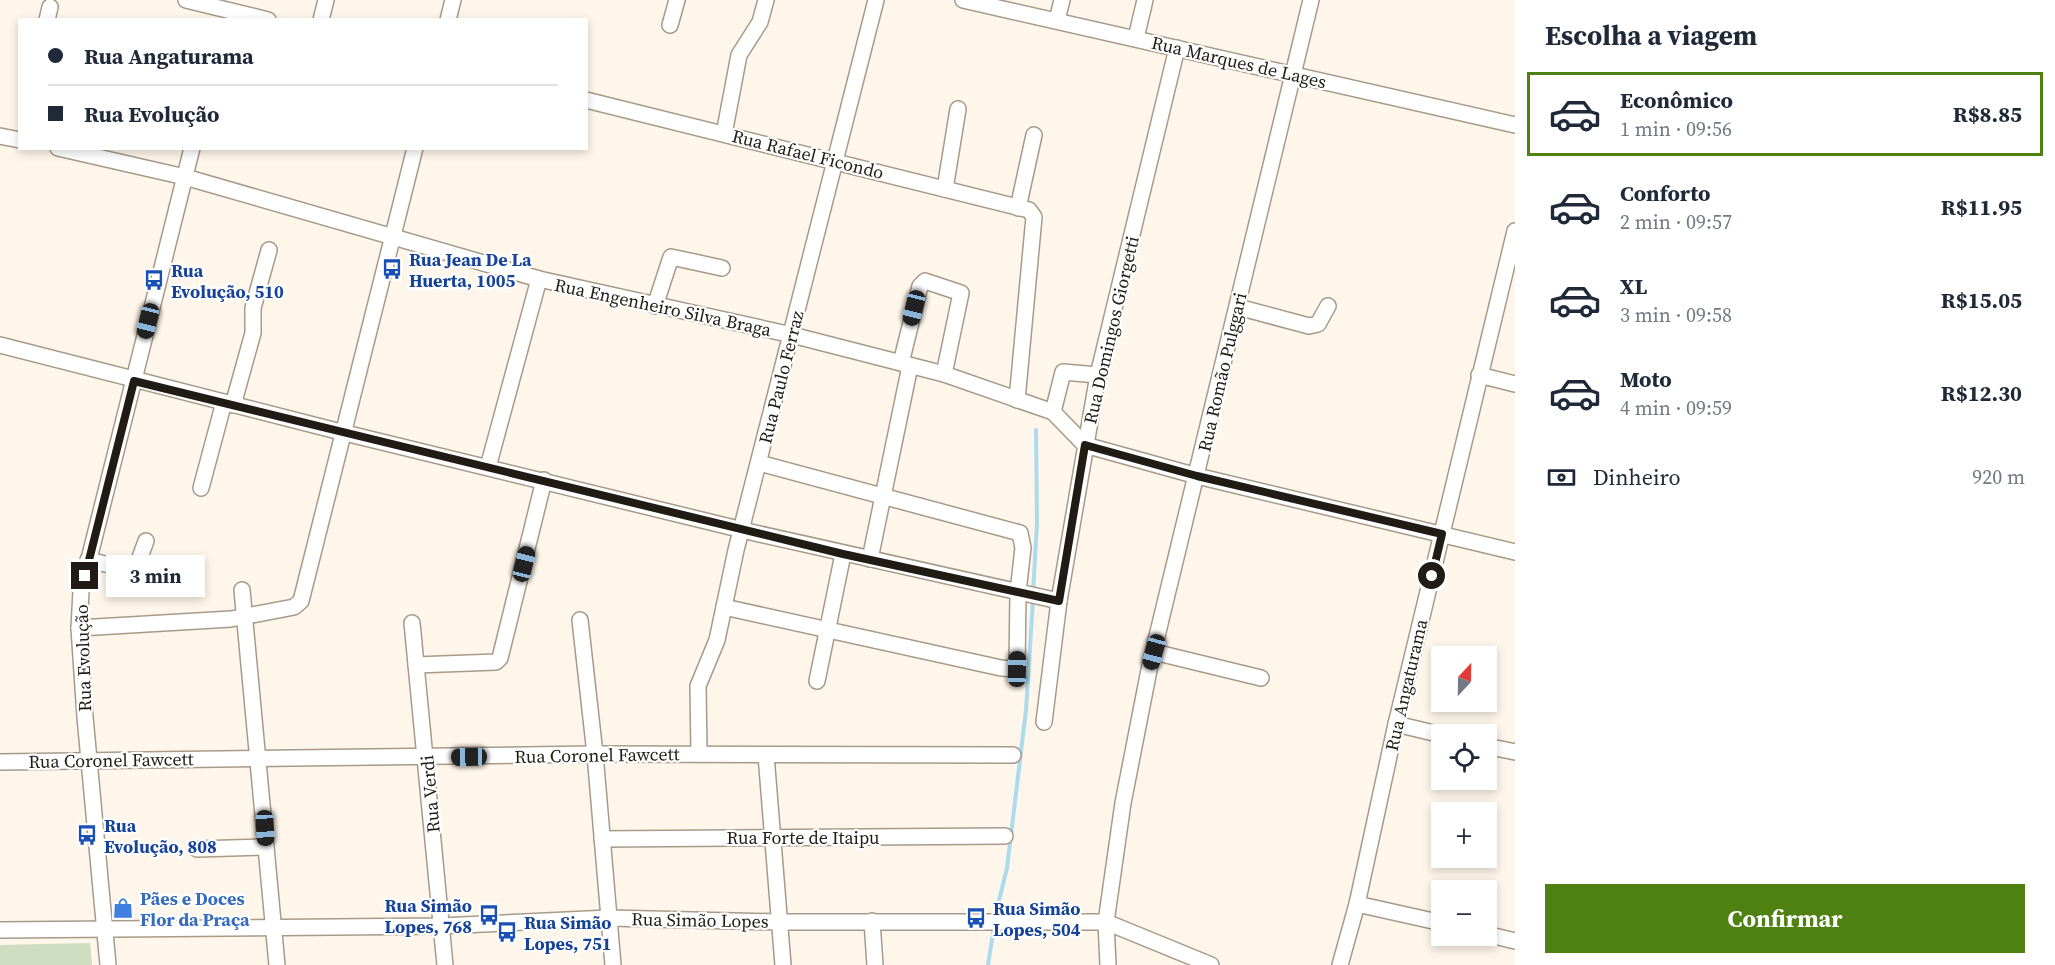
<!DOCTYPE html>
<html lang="pt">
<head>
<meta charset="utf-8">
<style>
  :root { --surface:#fff; --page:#f2f2f3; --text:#1f2937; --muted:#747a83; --line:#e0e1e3; --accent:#4e8012 }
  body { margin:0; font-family:"Source Serif 4",serif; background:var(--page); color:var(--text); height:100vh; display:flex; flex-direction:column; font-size:22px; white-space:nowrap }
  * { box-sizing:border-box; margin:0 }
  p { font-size:20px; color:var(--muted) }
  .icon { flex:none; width:33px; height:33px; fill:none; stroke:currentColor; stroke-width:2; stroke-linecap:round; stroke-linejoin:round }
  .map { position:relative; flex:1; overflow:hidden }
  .sheet { display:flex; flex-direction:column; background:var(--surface); width:540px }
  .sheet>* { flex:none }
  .guide { position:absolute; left:18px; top:18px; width:570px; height:132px; border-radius:0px; box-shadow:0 3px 9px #0003; display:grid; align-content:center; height:132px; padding:0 30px; background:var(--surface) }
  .needle { width:39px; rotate:22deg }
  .tools { position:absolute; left:1431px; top:646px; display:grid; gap:12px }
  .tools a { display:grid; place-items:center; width:66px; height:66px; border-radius:0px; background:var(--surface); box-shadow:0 3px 9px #0003; font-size:30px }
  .end { position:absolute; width:27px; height:27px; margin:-14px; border:8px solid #201b14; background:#fff; box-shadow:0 0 0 3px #fff }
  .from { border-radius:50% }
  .bubble { position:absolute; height:42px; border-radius:0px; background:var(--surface); box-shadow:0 3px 9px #0003; font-size:20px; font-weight:700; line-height:42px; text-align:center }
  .car { position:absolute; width:18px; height:36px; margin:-18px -9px; border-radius:8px; box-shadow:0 0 4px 2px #0007; background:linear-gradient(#222 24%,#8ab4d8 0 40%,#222 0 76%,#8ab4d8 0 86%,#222 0) }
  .guide b { display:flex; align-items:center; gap:21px; height:57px; font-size:22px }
  .guide b+b { border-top:2px solid var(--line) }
  .guide i { width:15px; height:15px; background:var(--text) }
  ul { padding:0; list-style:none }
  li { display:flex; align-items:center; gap:18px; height:84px; margin:0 12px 9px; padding:0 18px; border:3px solid transparent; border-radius:0px }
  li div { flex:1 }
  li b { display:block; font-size:22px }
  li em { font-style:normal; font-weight:700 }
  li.active { border-color:var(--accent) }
  li>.icon { width:54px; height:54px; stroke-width:1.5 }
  h2 { padding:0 30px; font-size:27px; line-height:72px }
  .pay { display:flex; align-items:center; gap:15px; height:66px; padding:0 30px; font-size:22px }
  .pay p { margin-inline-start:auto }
  .cta { display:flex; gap:12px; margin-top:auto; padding:12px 30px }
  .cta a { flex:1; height:69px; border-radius:0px; background:var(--accent); color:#fff; font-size:24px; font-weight:700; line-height:69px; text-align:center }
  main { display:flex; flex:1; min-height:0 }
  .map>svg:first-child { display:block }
  .green { fill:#cedcbf }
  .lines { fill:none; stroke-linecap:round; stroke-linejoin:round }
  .stream { stroke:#acdbed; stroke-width:4 }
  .minor-casing { stroke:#a79a89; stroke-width:18 }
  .minor { stroke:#fff; stroke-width:15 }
  .route { stroke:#201b14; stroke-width:8 }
  .labels { text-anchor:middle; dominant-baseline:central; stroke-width:4.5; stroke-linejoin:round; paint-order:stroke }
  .street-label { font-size:18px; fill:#201b14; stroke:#fff }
  .transit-label { font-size:18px; font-weight:bold; fill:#164399; stroke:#fff; text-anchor:start }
  .shop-label { font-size:18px; font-weight:bold; fill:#366cbe; stroke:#fff; text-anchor:start }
</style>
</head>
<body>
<main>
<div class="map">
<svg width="1515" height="965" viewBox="0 0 1515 965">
  <rect width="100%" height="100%" fill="#fef6ea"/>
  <!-- green -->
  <path class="green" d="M90 943 92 965H0V945Z"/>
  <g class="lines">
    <!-- stream -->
    <g class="stream">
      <path d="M1033 593 1037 523 1036 430"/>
      <path d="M995 917 1007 868 1026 710 1033 600"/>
      <path d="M988 965 994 927"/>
    </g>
    <!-- minor casing -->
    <g class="minor-casing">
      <g id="minor">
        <path d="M186 0 268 20"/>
        <path d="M963 0 1515 125"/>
        <path d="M47 20 50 7"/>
        <path d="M321 20 326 0"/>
        <path d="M448 20 453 0"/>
        <path d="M1057 20 1062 0"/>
        <path d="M670 25 677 0"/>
        <path d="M1136 38 1145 0"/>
        <path d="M586 100 1029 210 1034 217 1017 400"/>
        <path d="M724 134 739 55 760 22 766 0"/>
        <path d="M0 136 20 140"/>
        <path d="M58 148 185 177 539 279 792 335 944 374 1053 412"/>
        <path d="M945 189 958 109"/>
        <path d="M1018 208 1034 135"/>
        <path d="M655 306 671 257 722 268"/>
        <path d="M1238 307 1309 326 1318 324 1328 306"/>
        <path d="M0 345 345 433 755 533 1059 601"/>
        <path d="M901 363 920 286 925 281 961 293 944 374"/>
        <path d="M1479 375 1515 384"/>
        <path d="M233 405 253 333V308L269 250"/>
        <path d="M1053 412 1085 445 1197 476 1515 552"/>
        <path d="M1053 412 1063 372 1098 375"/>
        <path d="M488 467 539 279"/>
        <path d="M201 488 224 402"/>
        <path d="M870 559 910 366"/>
        <path d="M88 560 135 571 146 541"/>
        <path d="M242 590 277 965"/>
        <path d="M724 607 1001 668 1017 669 1018 592 1023 548 1020 533 759 463"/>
        <path d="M580 620 595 754 613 965"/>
        <path d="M412 623 445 965"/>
        <path d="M79 628 231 619 294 607 301 601 415 148"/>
        <path d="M1154 652 1261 678"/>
        <path d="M416 665 496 662 500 658 544 480"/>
        <path d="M817 681 843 554"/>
        <path d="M1044 722 1059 601 1098 375 1177 48"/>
        <path d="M1396 724 1442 735"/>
        <path d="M1486 746 1515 752"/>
        <path d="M699 754 698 686 717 640 736 550 876 0"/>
        <path d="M766 755 783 965"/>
        <path d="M0 762 595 754 1013 755"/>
        <path d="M602 839 1005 836"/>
        <path d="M197 849 266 847"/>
        <path d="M1357 904 1442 923"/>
        <path d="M872 921 875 965"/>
        <path d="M0 930 441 926 609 918 779 922H1106L1211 965"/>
        <path d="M1486 934 1515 941"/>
        <path d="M108 965 85 717 79 628 81 591 192 148"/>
        <path d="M1108 965 1106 922 1123 803 1150 665 1311 0"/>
        <path d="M1340 965 1357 904 1396 724 1515 231"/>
      </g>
    </g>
    <!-- minor -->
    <use href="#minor" class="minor"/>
  </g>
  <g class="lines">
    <!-- route -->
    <path class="route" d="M85 576 134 381 843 554 1059 601 1085 445 1197 476 1442 534 1432 576"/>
  </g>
  <!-- icons -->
  <defs>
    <g id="bus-bare" transform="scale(1.62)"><path d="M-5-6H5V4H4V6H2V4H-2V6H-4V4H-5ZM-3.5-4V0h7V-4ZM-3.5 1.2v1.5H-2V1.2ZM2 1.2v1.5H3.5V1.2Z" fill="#1a4fb4" stroke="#fff" stroke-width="2.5" paint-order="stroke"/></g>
    <g id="shop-bare" transform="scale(1.62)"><path d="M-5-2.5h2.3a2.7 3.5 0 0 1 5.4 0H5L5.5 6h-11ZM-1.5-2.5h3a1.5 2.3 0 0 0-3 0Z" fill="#3f7fe0" stroke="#fff" stroke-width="2.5" paint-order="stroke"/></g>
  </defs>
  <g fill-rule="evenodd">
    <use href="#bus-bare" x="392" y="269"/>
    <use href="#bus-bare" x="154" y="280"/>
    <use href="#bus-bare" x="87" y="835"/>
    <use href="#shop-bare" x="123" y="908"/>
    <use href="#bus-bare" x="489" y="915"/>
    <use href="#bus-bare" x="976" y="918"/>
    <use href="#bus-bare" x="507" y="932"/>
  </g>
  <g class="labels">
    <!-- street labels -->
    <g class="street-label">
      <text transform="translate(1239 62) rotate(13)">Rua Marques de Lages</text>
      <text transform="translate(808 154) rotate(14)">Rua Rafael Ficondo</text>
      <text transform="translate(663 307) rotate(12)">Rua Engenheiro Silva Braga</text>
      <text transform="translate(1111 330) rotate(-77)">Rua Domingos Giorgetti</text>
      <text transform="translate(1222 372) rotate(-77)">Rua Romão Pulggari</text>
      <text transform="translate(781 377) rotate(-76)">Rua Paulo Ferraz</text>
      <text transform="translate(83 658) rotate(-92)">Rua Evolução</text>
      <text transform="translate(1406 685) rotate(-77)">Rua Angaturama</text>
      <text transform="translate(597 755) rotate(-1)">Rua Coronel Fawcett</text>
      <text transform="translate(111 760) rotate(-1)">Rua Coronel Fawcett</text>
      <text transform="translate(430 794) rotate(-95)">Rua Verdi</text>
      <text x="803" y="837">Rua Forte de Itaipu</text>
      <text transform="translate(700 920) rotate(1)">Rua Simão Lopes</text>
    </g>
    <!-- transit labels -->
    <g class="transit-label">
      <text x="409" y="259">Rua Jean De La<tspan x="409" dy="21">Huerta, 1005</tspan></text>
      <text x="171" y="270">Rua<tspan x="171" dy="21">Evolução, 510</tspan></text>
      <text x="104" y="825">Rua<tspan x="104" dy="21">Evolução, 808</tspan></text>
      <text x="472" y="905" text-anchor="end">Rua Simão<tspan x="472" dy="21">Lopes, 768</tspan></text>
      <text x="993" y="908">Rua Simão<tspan x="993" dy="21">Lopes, 504</tspan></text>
      <text x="524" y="922">Rua Simão<tspan x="524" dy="21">Lopes, 751</tspan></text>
    </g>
    <!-- shop labels -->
    <g class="shop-label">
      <text x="140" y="898">Pães e Doces<tspan x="140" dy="21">Flor da Praça</tspan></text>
    </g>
  </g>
</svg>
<div class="tools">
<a><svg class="needle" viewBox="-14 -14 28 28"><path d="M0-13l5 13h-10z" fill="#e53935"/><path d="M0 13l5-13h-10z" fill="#747a83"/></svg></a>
<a><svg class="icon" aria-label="locate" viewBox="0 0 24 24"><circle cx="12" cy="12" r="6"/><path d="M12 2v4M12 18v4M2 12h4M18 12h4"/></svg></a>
<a>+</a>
<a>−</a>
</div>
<i class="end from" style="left:1432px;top:576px"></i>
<i class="end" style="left:85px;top:576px"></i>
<div class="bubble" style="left:106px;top:555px;width:99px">3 min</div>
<i class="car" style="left:914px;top:308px;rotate:194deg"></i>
<i class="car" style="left:148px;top:321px;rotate:194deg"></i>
<i class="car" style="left:524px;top:564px;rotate:14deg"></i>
<i class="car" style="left:1154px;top:652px;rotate:195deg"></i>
<i class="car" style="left:1017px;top:669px;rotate:1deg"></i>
<i class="car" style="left:469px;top:757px;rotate:269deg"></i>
<i class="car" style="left:265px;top:828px;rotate:177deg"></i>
<div class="guide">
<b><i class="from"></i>Rua Angaturama</b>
<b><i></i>Rua Evolução</b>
</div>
</div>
<section class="sheet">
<h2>Escolha a viagem</h2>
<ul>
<li class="active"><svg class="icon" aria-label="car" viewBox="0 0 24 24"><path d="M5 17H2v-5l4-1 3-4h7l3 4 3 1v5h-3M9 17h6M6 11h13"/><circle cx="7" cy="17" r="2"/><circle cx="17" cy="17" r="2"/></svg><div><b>Econômico</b><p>1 min · 09:56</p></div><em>R$8.85</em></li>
<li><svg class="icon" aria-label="car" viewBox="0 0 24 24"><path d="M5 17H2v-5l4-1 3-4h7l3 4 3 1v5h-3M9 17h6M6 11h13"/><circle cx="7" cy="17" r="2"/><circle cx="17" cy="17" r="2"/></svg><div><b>Conforto</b><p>2 min · 09:57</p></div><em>R$11.95</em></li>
<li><svg class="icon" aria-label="car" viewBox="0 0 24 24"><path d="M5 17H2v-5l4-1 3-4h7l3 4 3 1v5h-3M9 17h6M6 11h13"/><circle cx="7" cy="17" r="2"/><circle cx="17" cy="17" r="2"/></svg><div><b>XL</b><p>3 min · 09:58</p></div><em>R$15.05</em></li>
<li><svg class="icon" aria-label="car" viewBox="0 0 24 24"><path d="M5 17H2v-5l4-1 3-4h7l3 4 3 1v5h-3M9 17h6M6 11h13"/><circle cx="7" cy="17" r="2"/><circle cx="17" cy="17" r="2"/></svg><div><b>Moto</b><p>4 min · 09:59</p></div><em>R$12.30</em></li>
</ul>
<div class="pay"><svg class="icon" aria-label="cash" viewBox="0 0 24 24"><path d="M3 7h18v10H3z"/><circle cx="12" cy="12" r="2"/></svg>Dinheiro<p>920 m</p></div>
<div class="cta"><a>Confirmar</a></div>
</section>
</main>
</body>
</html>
